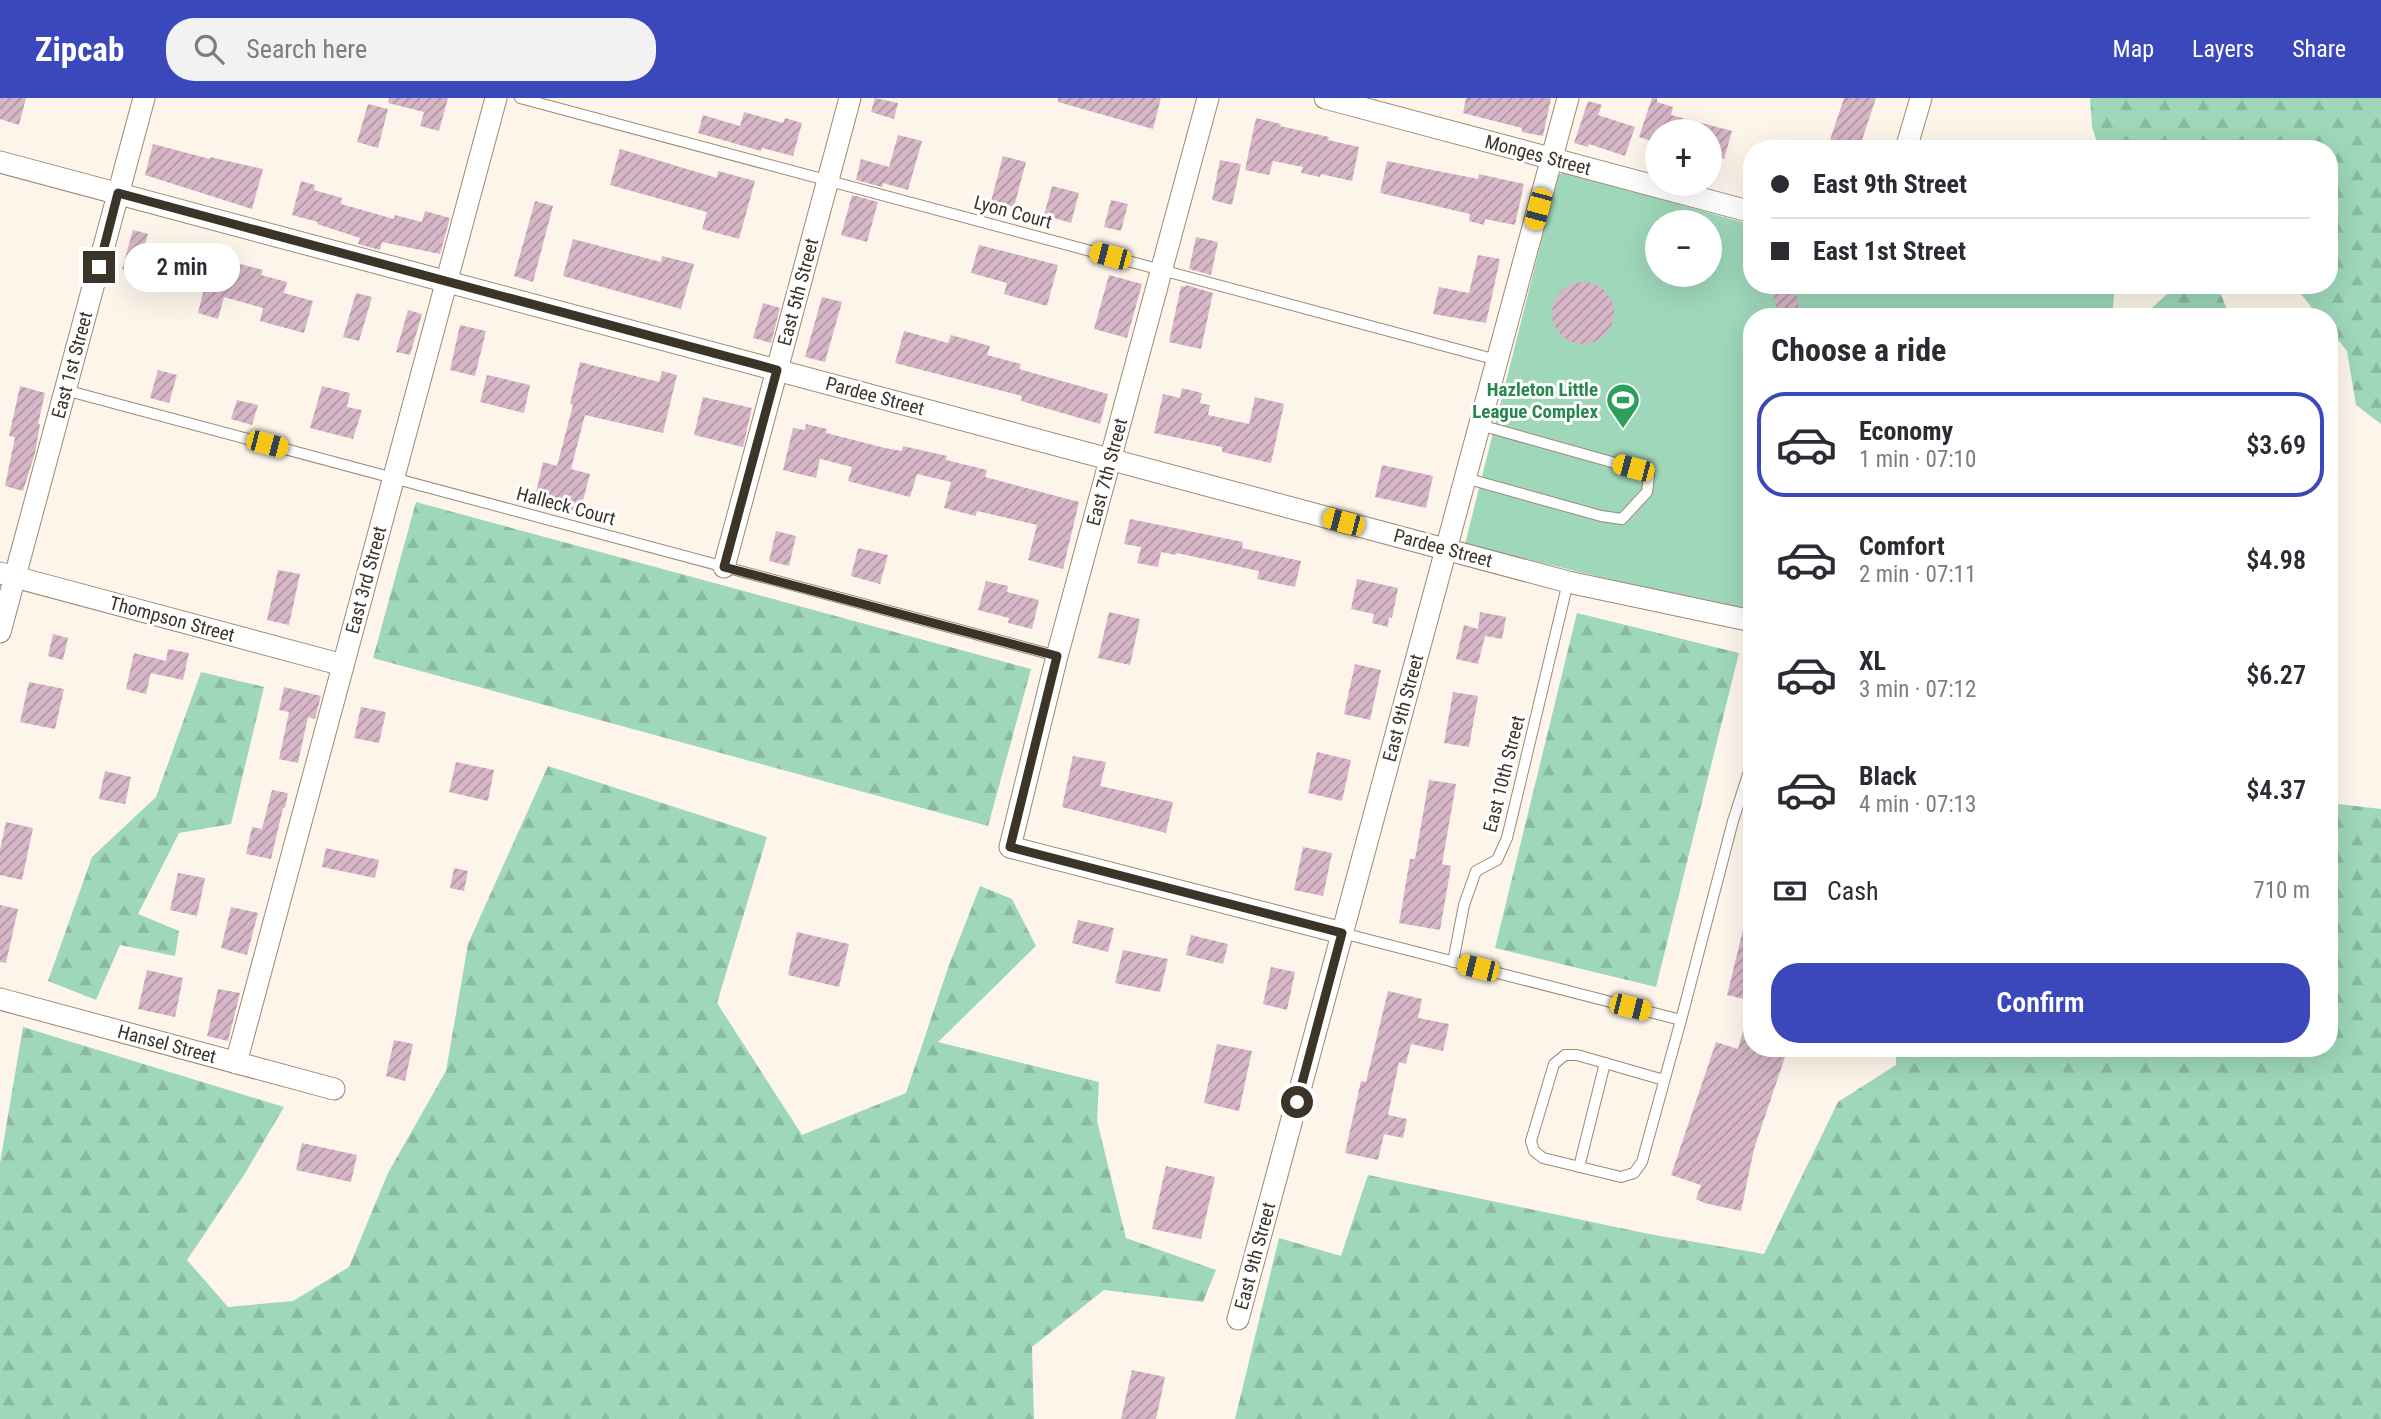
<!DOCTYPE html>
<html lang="en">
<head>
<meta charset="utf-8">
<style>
  :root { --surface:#fff; --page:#f2f2f3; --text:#2b2b33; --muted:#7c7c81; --line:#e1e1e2; --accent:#3a48bb }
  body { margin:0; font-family:"Roboto Condensed",sans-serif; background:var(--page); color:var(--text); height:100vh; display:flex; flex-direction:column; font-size:26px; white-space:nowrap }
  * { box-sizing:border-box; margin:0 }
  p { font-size:23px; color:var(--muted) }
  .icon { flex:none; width:38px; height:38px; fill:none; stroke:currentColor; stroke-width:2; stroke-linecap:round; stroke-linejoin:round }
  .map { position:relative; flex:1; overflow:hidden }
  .drawer { position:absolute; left:1743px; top:210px; width:595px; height:749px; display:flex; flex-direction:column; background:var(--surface); border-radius:28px; box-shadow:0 7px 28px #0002 }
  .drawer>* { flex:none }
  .guide { position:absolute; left:1743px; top:42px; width:595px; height:154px; border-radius:28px; box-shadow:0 7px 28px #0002; display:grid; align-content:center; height:154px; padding:0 28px; background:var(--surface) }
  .fabs { position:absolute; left:1645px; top:21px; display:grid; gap:14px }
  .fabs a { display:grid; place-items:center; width:77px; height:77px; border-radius:50%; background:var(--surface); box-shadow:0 7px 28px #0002; font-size:35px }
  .end { position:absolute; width:32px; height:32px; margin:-16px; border:9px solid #3d3429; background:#fff; box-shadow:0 0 0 4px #fff }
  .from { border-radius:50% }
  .bubble { position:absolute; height:49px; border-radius:24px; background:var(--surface); box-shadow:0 7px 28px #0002; font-size:23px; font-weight:600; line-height:49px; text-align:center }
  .car { position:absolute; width:21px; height:42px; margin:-21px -10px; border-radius:9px; box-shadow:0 0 5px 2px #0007; background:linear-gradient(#f5c518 24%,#345 0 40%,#f5c518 0 76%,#345 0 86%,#f5c518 0) }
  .guide b { display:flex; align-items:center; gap:24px; height:66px; font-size:26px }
  .guide b+b { border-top:2px solid var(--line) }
  .guide i { width:18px; height:18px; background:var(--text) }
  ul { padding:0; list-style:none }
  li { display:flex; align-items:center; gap:21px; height:105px; margin:0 14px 10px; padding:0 14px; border:4px solid transparent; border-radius:28px }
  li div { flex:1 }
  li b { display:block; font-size:26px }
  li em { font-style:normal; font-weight:600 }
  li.selected { border-color:var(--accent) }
  li>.icon { width:63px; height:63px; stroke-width:1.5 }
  h2 { padding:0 28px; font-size:32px; line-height:84px }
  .pay { display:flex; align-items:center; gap:18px; height:77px; padding:0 28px; font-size:26px }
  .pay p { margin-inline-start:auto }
  .cta { display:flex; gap:14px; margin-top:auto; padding:14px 28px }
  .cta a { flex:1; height:80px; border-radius:28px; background:var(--accent); color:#fff; font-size:28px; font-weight:600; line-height:80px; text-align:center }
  header { display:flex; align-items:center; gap:42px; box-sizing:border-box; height:98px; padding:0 35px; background:var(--accent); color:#fff }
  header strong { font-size:33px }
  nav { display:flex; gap:38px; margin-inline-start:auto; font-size:24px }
  .search { width:490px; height:63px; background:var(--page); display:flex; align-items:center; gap:18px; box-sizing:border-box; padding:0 24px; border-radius:28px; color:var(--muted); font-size:26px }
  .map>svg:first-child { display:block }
  .grass { fill:#9ed7b9; fill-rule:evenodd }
  .forest { fill:url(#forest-firs) }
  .building { fill:url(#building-hatch) }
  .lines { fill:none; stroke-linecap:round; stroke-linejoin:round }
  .service-casing { stroke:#9e8970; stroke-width:12 }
  .minor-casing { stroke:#9e8970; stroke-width:23 }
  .service { stroke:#fff; stroke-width:10 }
  .minor { stroke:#fff; stroke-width:21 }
  .route { stroke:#3d3429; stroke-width:9 }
  .labels { text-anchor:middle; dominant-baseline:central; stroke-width:6; stroke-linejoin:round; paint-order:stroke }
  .street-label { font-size:19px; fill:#3d3429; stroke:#fff }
  .leisure-label { font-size:19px; font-weight:bold; fill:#27864d; stroke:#fff; text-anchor:end }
</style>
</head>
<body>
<header>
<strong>Zipcab</strong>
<div class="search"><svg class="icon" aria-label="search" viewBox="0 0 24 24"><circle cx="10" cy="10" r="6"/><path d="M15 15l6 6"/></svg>Search here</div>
<nav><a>Map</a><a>Layers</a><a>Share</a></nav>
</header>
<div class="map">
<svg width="2381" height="1321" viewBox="0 0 2381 1321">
  <defs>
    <pattern id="forest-firs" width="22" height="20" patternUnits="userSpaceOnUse" patternTransform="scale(1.75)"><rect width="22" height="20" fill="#9ed7b9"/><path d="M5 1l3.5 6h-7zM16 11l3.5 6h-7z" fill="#89b99f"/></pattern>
    <pattern id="building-hatch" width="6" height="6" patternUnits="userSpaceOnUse" patternTransform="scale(1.75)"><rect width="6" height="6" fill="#d7b6c7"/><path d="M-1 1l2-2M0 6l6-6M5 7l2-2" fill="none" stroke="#b095a2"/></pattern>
  </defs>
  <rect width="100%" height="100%" fill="#fef5ea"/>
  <!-- grass -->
  <path class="grass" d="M1565 74 1752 127V187H2115L2112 219H1752V516L1465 446 1558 77ZM1657 124H1710V177H1657Z"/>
  <!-- forest -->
  <g class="forest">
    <path d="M2090 0H2381V326L2356 307 2347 253 2329 231V219H2319L2294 187H2329V51H2099L2092 29Z"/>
    <path d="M2177 187H2217L2230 219H2142Z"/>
    <path d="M416 404 1031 571 988 728 373 560Z"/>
    <path d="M1577 515 1739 555 1656 889 1495 850Z"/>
    <path d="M201 574 264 589 231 726 179 735 138 816 179 833 175 858 120 847 96 902 48 883 92 759 156 699Z"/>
    <path d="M548 668 767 739 717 905 802 1037 906 995 948 870 980 788 1012 801 1036 848 938 944 1099 984 1097 1023 1126 1140 1216 1172 1203 1204 1104 1192 1032 1249 1034 1321H0V1065L23 929 284 1009 244 1077 187 1162 228 1209 293 1203 349 1169 388 1075 446 973 468 846Z"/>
    <path d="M2329 705 2381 711V1321H1235L1279 1140 1341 1158 1368 1077 1649 1136 1764 1156 1838 1004 1896 967V950H2329Z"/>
  </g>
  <!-- building -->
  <g class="building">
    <path d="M0 0H26L19 27 0 21Z"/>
    <path d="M389 0H448L439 33 420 28 424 14 388 5Z"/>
    <path d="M875 0 898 5 894 21 871 14Z"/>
    <path d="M1058 0H1161L1153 31 1058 4Z"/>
    <path d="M1466 0H1551L1543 38 1522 34V30L1463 15Z"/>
    <path d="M1652 0H1657V4L1673 9 1671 17 1732 33 1724 61 1710 57V33H1657V45L1639 39Z"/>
    <path d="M1844 0H1876L1859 51 1830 42Z"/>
    <path d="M1588 3 1602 7 1598 17 1635 29 1625 58 1589 46 1588 49 1574 45Z"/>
    <path d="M368 6 388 11 378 50 357 44Z"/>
    <path d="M744 14 783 25 785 20 802 25 793 58 762 50 761 53 698 35 703 17 740 28Z"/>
    <path d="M1256 20 1281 26 1280 28 1329 39 1328 42 1359 49 1352 83 1321 76 1320 79 1301 75 1303 69 1273 63 1269 77 1245 72Z"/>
    <path d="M898 37 922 43 908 92 883 85 882 89 856 82 861 61 889 69Z"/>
    <path d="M153 46 210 61V59L263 71 252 111 145 77Z"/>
    <path d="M620 51 717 80 718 73 755 83 739 141 702 131 707 114 610 87Z"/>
    <path d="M1003 58 1026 64 1014 109 991 103Z"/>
    <path d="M1220 62 1241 66 1232 107 1212 102Z"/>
    <path d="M1387 63 1478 81 1479 76 1524 86 1515 127 1485 121 1484 127 1469 123 1470 116 1380 95Z"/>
    <path d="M301 83 315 87 314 92 342 100 341 106 394 121 395 117 422 124 425 113 450 120 440 156 382 144 380 152 358 146 360 140 317 126 318 124 292 117Z"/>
    <path d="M1052 88 1079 95 1071 125 1044 117Z"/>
    <path d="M852 97 878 104 867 144 841 137Z"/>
    <path d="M1111 102 1128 106 1121 133 1104 129Z"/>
    <path d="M535 103 553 108 533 184 514 178Z"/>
    <path d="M133 132 148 136 137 175 122 171Z"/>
    <path d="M1196 139 1218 144 1211 177 1189 171Z"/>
    <path d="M573 141 661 164 662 158 694 166 681 211 563 178Z"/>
    <path d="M979 147 1058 167 1047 208 1004 196 1007 185 971 175Z"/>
    <path d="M187 148 234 161 233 164 263 172 261 177 287 184 284 195 313 203 304 235 260 223 263 210 224 199 218 221 198 215 205 187 178 179Z"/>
    <path d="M1478 157 1500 161 1486 225 1433 216 1439 189 1469 195Z"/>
    <path d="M1109 177 1142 186 1127 240 1094 231Z"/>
    <circle cx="1583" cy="215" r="31"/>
    <path d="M1186 187 1213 195 1201 251 1169 244 1181 188 1185 189Z"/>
    <path d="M1772 187H1795L1801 219H1778Z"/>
    <path d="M356 195 372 199 359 243 343 239Z"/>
    <path d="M822 199 842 204 825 264 805 259Z"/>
    <path d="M763 205 780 210 771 245 753 240Z"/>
    <path d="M408 212 422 216 410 257 396 254Z"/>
    <path d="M460 227 486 233 475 278 450 272Z"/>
    <path d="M904 233 948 245 951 237 990 248 987 257 1021 266 1019 271 1108 296 1100 326 1021 303 1022 298 895 265Z"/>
    <path d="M580 264 659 284 662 273 677 277 663 335 585 317 571 371 590 376 580 414 534 403 543 364 557 368 573 307 570 306Z"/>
    <path d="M158 272 177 277 169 305 150 300Z"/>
    <path d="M487 277 530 287 524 315 480 304Z"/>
    <path d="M20 288 45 295 38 326H40L35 355 23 393 5 388 15 339 9 338Z"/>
    <path d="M322 288 350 295 347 309 362 312 353 341 310 330Z"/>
    <path d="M1182 290 1202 295 1200 305 1210 307 1208 317 1249 326 1255 299 1284 306 1271 365 1222 354V349L1154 335 1163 296 1180 300Z"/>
    <path d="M703 299 752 310 743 349 694 337Z"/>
    <path d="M237 302 258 307 252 327 231 321Z"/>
    <path d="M806 326 827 331 826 335 885 350 902 353 903 348 947 358 946 362 987 372 985 379 1079 404 1063 471 1028 462 1037 427 977 413 976 418 944 410 951 384 917 376 910 399 848 383 852 369 820 361 816 380 783 372 793 330 805 332Z"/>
    <path d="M1382 367 1433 378 1426 410 1375 399Z"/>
    <path d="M1130 421 1243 444 1242 450 1301 463 1295 489 1257 481 1259 473 1177 455 1176 457 1161 454 1158 469 1137 465 1141 449 1124 446Z"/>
    <path d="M776 433 796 438 789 468 769 463Z"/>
    <path d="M858 450 888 457 880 486 851 478Z"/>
    <path d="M278 472 300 476 289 527 267 522Z"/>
    <path d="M1357 481 1398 490 1392 520 1389 519 1388 529 1372 525 1374 516 1351 511Z"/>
    <path d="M986 483 1008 488 1007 494 1039 502 1032 531 1008 525 1009 520 978 512Z"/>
    <path d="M1109 514 1140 521 1130 567 1098 560Z"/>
    <path d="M1480 514 1506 519 1502 541 1485 538 1478 566 1456 561 1464 527 1478 531Z"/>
    <path d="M53 536 68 540 63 562 48 558Z"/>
    <path d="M168 551 189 555 183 582 151 575 146 596 126 591 134 555 166 563Z"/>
    <path d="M1355 566 1381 572 1370 622 1344 616Z"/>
    <path d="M29 584 64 591 55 631 20 624Z"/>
    <path d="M284 589 321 598 315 621 308 619 298 665 279 661 289 614 279 612Z"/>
    <path d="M1453 594 1478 598 1469 649 1444 645Z"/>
    <path d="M361 609 386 614 379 645 354 640Z"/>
    <path d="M1317 654 1351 662 1342 703 1308 695Z"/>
    <path d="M1073 658 1106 664 1100 688 1173 704 1166 735 1062 709Z"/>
    <path d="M456 664 494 672 488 703 449 694Z"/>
    <path d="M105 673 131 679 125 706 99 701Z"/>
    <path d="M1429 682 1456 686 1442 766 1451 768 1440 832 1399 825 1410 761H1415Z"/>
    <path d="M272 692 288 695 285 710H283L271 761 246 756 252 729 262 731Z"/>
    <path d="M6 724 33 730 22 782 0 777V752Z"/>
    <path d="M1303 749 1332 755 1323 798 1294 792Z"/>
    <path d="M326 750 379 762 375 780 322 769Z"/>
    <path d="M454 770 468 773 464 793 450 790Z"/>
    <path d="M178 775 205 780 197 818 170 812Z"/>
    <path d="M0 807 18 811 6 865 0 864Z"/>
    <path d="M231 809 258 815 247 857 221 850Z"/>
    <path d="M1746 820 1752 821V903L1727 897Z"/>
    <path d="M1078 822 1114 830 1108 854 1072 845Z"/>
    <path d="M797 834 849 846 839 889 788 877Z"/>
    <path d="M1191 837 1228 846 1223 866 1186 857Z"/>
    <path d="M1123 852 1168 861 1160 894 1115 885Z"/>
    <path d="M1271 869 1295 874 1287 912 1263 906Z"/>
    <path d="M147 872 183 880 175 919 138 911Z"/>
    <path d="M218 891 240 895 228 943 207 938Z"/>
    <path d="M1388 893 1422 901 1418 920 1449 926 1443 953 1411 946 1406 966 1399 964 1388 1017 1407 1021 1403 1040 1384 1036 1378 1062 1345 1055 1361 983 1366 984Z"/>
    <path d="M1747 919 1752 920V950H1788L1754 1051 1741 1113 1704 1105 1696 1101 1701 1087 1671 1077 1716 944 1738 951Z"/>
    <path d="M394 942 413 946 405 983 386 978Z"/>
    <path d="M1217 946 1252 953 1239 1013 1204 1005Z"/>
    <path d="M302 1045 357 1057 351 1084 296 1072Z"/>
    <path d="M1166 1068 1215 1079 1201 1141 1152 1131Z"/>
    <path d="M1132 1272 1165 1279 1156 1321H1121Z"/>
  </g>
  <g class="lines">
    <!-- service casing -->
    <g class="service-casing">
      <g id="service">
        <path d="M520 0 1497 262"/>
        <path d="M65 292 1057 558"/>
        <path d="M1465 380 1601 418 1622 421 1647 394 1649 378 1633 370 1480 327"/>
        <path d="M1342 835 1681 922 1642 1064 1634 1075 1621 1079 1543 1060 1534 1053 1531 1043 1554 966 1565 957H1577L1664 982"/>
        <path d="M1453 864 1464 807 1476 773 1497 762 1507 740 1568 484"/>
        <path d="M1681 922 1733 723 1752 664"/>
        <path d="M1579 1069 1605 965"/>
      </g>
    </g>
    <!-- minor casing -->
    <g class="minor-casing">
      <g id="minor">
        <path d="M1208 0 1057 558 1010 749 1342 835"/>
        <path d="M1325 0 1752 114"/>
        <path d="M1906 51 1921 0"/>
        <path d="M0 64 1568 484 1752 523"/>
        <path d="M724 469 850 0"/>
        <path d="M0 475 343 567"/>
        <path d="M0 534 144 0"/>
        <path d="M0 901 334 991"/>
        <path d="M236 965 496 0"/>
        <path d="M1238 1221 1568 0"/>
      </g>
    </g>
    <!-- service -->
    <use href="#service" class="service"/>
    <!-- minor -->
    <use href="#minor" class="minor"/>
  </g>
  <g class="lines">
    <!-- route -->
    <path class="route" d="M99 169 118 95 777 272 724 469 1057 558 1010 749 1342 835 1297 1004"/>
  </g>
  <!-- icons -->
  <defs>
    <g id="stadium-pin" transform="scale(1.75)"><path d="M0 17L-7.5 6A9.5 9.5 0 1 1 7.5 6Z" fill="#2e9e5b" stroke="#fff"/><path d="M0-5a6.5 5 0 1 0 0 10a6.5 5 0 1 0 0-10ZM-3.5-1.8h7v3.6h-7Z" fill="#fff"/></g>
  </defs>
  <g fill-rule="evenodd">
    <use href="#stadium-pin" x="1623" y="302"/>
  </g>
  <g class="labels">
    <!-- street labels -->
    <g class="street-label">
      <text transform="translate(1538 57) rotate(15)">Monges Street</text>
      <text transform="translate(1013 114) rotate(15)">Lyon Court</text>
      <text transform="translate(798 194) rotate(-75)">East 5th Street</text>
      <text transform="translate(72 267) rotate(-75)">East 1st Street</text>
      <text transform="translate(875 298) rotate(15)">Pardee Street</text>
      <text transform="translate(1107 374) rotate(-75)">East 7th Street</text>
      <text transform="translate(566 408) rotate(15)">Halleck Court</text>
      <text transform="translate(1443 450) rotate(15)">Pardee Street</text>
      <text transform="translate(366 482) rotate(-75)">East 3rd Street</text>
      <text transform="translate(172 521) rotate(15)">Thompson Street</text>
      <text transform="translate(1403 610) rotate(-75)">East 9th Street</text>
      <text transform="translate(1504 676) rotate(-76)">East 10th Street</text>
      <text transform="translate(167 946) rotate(15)">Hansel Street</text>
      <text transform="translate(1255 1158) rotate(-75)">East 9th Street</text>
    </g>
    <!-- leisure labels -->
    <g class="leisure-label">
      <text x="1598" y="291">Hazleton Little<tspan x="1598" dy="22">League Complex</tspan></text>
    </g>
  </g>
</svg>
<div class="fabs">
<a>+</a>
<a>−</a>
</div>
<i class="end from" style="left:1297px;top:1004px"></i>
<i class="end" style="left:99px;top:169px"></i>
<div class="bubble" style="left:124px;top:145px;width:116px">2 min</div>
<i class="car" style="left:1538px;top:111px;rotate:195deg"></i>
<i class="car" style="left:1110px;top:158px;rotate:285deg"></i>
<i class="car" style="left:267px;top:346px;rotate:105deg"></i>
<i class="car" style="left:1633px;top:370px;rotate:285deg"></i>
<i class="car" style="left:1343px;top:424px;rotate:285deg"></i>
<i class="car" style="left:1478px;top:870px;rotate:284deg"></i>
<i class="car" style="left:1630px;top:909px;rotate:104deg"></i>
<div class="guide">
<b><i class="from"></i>East 9th Street</b>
<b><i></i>East 1st Street</b>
</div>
<section class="drawer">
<h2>Choose a ride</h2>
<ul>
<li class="selected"><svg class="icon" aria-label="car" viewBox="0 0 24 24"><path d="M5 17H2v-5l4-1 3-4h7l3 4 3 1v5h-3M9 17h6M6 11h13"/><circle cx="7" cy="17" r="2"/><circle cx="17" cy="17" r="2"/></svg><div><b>Economy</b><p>1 min · 07:10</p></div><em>$3.69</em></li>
<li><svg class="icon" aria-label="car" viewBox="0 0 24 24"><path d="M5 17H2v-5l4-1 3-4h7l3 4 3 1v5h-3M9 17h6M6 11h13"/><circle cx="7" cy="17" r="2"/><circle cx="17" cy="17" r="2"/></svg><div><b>Comfort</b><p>2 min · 07:11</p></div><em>$4.98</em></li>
<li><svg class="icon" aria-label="car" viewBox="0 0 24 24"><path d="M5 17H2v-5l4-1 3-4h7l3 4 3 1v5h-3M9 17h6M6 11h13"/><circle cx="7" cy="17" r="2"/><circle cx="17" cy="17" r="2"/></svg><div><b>XL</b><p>3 min · 07:12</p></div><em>$6.27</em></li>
<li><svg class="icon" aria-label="car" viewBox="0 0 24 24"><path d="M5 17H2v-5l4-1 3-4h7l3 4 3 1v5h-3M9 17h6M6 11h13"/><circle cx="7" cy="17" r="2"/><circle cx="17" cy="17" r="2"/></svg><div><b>Black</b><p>4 min · 07:13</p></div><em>$4.37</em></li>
</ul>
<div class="pay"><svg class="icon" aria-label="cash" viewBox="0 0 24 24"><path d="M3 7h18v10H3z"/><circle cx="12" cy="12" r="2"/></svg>Cash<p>710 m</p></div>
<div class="cta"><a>Confirm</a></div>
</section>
</div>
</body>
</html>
